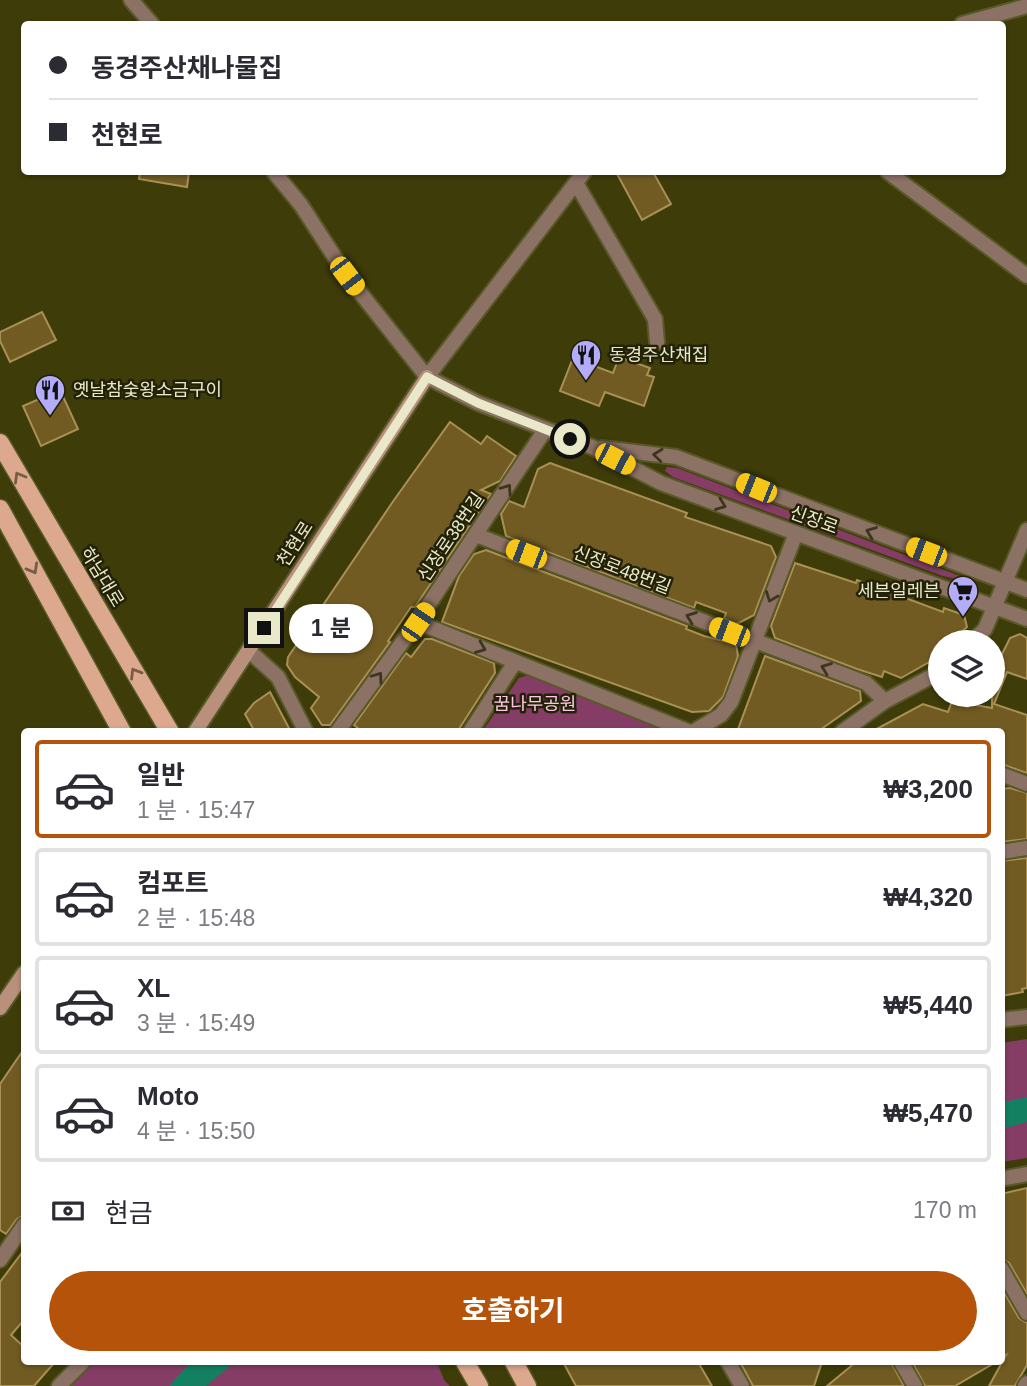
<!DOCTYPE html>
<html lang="ko">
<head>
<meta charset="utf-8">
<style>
  :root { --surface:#fff; --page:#f2f2f3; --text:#2b2b33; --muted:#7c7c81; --line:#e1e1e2; --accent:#b45309 }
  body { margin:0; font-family:Arial,"Noto Sans KR",sans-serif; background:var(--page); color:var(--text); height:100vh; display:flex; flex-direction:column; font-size:26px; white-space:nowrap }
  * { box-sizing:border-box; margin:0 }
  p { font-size:23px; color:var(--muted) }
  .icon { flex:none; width:38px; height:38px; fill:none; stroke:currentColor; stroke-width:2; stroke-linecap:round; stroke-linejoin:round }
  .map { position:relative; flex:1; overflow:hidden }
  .side { position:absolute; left:21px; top:728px; width:984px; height:637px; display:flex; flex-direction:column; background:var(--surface); border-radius:7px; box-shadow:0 2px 5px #0004 }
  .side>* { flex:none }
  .hud { position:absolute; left:21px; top:21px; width:985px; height:154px; border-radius:7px; box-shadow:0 2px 5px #0004; display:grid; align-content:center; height:154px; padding:0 28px; background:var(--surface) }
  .controls { position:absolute; left:928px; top:630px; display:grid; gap:14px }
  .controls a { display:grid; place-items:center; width:77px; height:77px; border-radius:50%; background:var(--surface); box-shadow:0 2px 5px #0004; font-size:35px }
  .end { position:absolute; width:32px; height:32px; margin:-16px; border:9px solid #e9e9c9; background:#111; box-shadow:0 0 0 4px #111 }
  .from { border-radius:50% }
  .bubble { position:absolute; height:49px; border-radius:24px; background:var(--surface); box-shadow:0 2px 5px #0004; font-size:23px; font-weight:700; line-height:49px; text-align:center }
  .car { position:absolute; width:21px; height:42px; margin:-21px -10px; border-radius:9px; box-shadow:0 0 5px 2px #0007; background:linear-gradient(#f5c518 24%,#345 0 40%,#f5c518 0 76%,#345 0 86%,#f5c518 0) }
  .hud b { display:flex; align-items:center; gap:24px; height:66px; font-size:26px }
  .hud b+b { border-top:2px solid var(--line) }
  .hud i { width:18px; height:18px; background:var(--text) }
  ul { padding:12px 0 0; list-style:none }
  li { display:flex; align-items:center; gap:21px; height:98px; margin:0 14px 10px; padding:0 14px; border:4px solid var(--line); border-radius:7px }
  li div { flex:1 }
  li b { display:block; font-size:26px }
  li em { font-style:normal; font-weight:700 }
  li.active { border-color:var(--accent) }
  li>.icon { width:63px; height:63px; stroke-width:1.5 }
  .pay { display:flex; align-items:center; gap:18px; height:77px; padding:0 28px; font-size:26px }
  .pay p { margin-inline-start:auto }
  .button { display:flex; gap:14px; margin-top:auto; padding:14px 28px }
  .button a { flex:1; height:80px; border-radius:42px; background:var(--accent); color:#fff; font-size:28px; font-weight:700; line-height:80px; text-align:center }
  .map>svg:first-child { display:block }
  .green { fill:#853d66 }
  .water { fill:#138161 }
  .building { fill:#715b23; stroke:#a99054; stroke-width:2 }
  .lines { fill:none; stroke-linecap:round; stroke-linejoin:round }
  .minor-casing { stroke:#595828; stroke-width:18 }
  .tertiary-casing { stroke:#595828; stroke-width:18 }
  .secondary-casing { stroke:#595828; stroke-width:18 }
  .primary-casing { stroke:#595828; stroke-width:21 }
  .minor { stroke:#8c7265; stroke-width:14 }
  .tertiary { stroke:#8c7265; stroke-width:14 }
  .secondary { stroke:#b9907c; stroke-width:14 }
  .primary { stroke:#dca88e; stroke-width:18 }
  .oneway { stroke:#3d361f }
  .oneway2 { stroke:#765e44 }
  .route { stroke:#e9e9c9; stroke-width:9 }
  .labels { text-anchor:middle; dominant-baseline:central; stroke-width:5; stroke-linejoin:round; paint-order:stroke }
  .poi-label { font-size:18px; fill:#e9e9c9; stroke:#232208; text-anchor:start }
  .street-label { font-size:18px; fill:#e9e9c9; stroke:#232208 }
  .park-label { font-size:18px; fill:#fac8e1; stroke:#232208 }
</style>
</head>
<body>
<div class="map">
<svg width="1027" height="1386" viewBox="0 0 1027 1386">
  <rect width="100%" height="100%" fill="#3e3c09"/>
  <!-- green -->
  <g class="green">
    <path d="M667 467 677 468 978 583 943 576 673 477 665 471Z"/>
    <path d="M532 674 666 724V731L482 732 519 678Z"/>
    <path d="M1027 1039V1158L1001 1162V1043Z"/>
    <path d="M91 1362H437L444 1380 450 1386H67Z"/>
  </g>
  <!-- water -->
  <g class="water">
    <path d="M1027 1097V1122L1001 1129V1103Z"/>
    <path d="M191 1362H235L206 1386H169Z"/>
  </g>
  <!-- building -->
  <g class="building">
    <path d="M140 172H189L187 187 139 179Z"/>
    <path d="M616 172H653L671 204 642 220Z"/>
    <path d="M42 312 56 340 10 362 0 341V332Z"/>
    <path d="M619 357 650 368 647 375 654 377 644 406 605 392 599 406 560 391 573 358 613 373Z"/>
    <path d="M60 390 78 429 41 446 23 406Z"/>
    <path d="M450 422 481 444 487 436 516 456 500 481 481 490 491 494 415 607H411L388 641 390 642 330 725H322L311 708 319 697 295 677 287 665 288 657 394 500Z"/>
    <path d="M550 463 687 513 685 517 771 546 776 557 754 615 737 624 724 619 726 613 696 602 694 608 506 536 501 514 509 501 524 507 538 469Z"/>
    <path d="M486 550 687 626 686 629 704 636 736 644 738 656 723 697 709 711 692 712 442 622 459 576 474 554Z"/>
    <path d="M795 563 856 583 857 580 943 612 944 608 964 615 967 627 950 642H940V656L901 678 884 671 882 677 857 669 775 638 771 626Z"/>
    <path d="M1020 634 1027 638V679L1007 672 994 704 1027 715V773L1001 764V732H871L923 704 948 712 952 701 968 707 970 704 992 708V662L997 664 1010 638Z"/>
    <path d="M425 639H432L494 663 495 673 457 732H363L354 725 406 653 411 657Z"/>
    <path d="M765 656 860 691 861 701 817 732H737Z"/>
    <path d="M270 692 291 732H255L245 714 254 703Z"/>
    <path d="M1010 788 1027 793V839L1001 842V789Z"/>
    <path d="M1027 858V988L1022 989 1023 992 1001 996V861Z"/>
    <path d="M24 1049V1215L17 1219 6 1234 0 1230V1084Z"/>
    <path d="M1027 1188V1294L1009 1263 1001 1258V1194Z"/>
    <path d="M24 1250V1320L11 1335 24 1347V1362H55L34 1386H0V1282Z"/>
    <path d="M1001 1287 1019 1318 1027 1323V1365L1015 1386H989L1006 1355 1001 1358Z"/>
    <path d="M563 1362H698L712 1386H576Z"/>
    <path d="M740 1362H822L814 1386H753Z"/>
    <path d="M856 1362H891L904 1386H827Z"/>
    <path d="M912 1362H996L955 1386H925Z"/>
  </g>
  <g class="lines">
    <!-- minor casing -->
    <g class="minor-casing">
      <g id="minor">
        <path d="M962 24 1027 6"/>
        <path d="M888 172 1027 276"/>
        <path d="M576 183 655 319 657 342"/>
        <path d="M427 377 584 172"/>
        <path d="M476 535 866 683 885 701"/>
        <path d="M417 622 690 732"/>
        <path d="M972 642 985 629 1027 530"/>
        <path d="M249 651 278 677 306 732"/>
        <path d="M337 732 417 622 545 430"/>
        <path d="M470 732 515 662"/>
        <path d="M693 732 721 715 731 702 796 533"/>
        <path d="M842 732 885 701 940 672"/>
        <path d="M1001 774 1027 784"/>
        <path d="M1001 852 1027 848"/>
        <path d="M1001 1020 1027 1017"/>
        <path d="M1001 1179 1027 1174"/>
        <path d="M0 1260 24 1225"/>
        <path d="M1001 1268 1027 1313"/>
        <path d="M728 1362 742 1386"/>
        <path d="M901 1362 915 1386"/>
        <path d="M59 1386 83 1362"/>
        <path d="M1025 1386 1027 1383"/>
      </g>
    </g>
    <!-- tertiary casing -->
    <g class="tertiary-casing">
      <g id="tertiary">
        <path d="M131 0 152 24"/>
        <path d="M274 172 301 205 347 276 427 377 478 403 592 447 661 483 1027 619"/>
        <path d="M602 448 676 457 1027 590"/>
      </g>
    </g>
    <!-- secondary casing -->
    <g class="secondary-casing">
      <g id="secondary">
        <path d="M195 732 427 377"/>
        <path d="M0 1008 24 973"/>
      </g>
    </g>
    <!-- primary casing -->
    <g class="primary-casing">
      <g id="primary">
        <path d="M0 443 170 732"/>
        <path d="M0 509 122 732"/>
        <path d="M465 1362 479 1386"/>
        <path d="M514 1362 527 1386"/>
      </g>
    </g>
    <!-- minor -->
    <use href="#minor" class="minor"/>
    <!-- tertiary -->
    <use href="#tertiary" class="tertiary"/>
    <!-- secondary -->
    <use href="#secondary" class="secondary"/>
    <!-- primary -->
    <use href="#primary" class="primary"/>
  </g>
  <!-- one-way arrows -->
  <defs><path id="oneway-chevron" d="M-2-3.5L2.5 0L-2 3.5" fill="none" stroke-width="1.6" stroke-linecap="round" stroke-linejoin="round" transform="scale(1.75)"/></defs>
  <g class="oneway">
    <use href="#oneway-chevron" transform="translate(658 455) rotate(-174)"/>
    <use href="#oneway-chevron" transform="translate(507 489) rotate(-55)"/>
    <use href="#oneway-chevron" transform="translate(721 505) rotate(21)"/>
    <use href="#oneway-chevron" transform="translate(871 532) rotate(-159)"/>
    <use href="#oneway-chevron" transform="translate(771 597) rotate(111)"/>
    <use href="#oneway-chevron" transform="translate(691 617) rotate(-159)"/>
    <use href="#oneway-chevron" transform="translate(481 648) rotate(22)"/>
    <use href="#oneway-chevron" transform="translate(826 668) rotate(-159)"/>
    <use href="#oneway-chevron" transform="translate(378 677) rotate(-54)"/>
  </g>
  <g class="oneway2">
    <use href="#oneway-chevron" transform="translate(19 477) rotate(-120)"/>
    <use href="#oneway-chevron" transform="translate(33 569) rotate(61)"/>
    <use href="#oneway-chevron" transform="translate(135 673) rotate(-121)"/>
  </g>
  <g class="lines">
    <!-- route -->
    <path class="route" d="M264 628 427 377 478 403 570 439"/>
  </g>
  <!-- icons -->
  <defs>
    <g id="restaurant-pin" transform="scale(1.575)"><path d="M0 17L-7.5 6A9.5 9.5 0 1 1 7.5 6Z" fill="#b3adf9" stroke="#232208"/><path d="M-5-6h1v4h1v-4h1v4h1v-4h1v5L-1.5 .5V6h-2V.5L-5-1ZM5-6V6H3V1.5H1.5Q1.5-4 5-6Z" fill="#111"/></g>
    <g id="supermarket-pin" transform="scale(1.575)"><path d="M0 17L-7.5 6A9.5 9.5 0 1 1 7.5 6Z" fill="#b3adf9" stroke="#232208"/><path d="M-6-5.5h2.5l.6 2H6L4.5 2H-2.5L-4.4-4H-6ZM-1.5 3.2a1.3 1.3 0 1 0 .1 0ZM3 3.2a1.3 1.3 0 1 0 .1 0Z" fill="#111"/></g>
  </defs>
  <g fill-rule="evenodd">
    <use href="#restaurant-pin" x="586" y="355"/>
    <use href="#restaurant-pin" x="50" y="390"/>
    <use href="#supermarket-pin" x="963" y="591"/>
  </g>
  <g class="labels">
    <!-- poi labels -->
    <g class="poi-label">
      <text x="609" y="355">동경주산채집</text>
      <text x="73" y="390">옛날참숯왕소금구이</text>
      <text x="940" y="591" text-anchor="end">세븐일레븐</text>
    </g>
    <!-- street labels -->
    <g class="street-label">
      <text transform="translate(814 520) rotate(20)">신장로</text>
      <text transform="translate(451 537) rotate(-56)">신장로38번길</text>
      <text transform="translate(295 544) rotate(-57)">천현로</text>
      <text transform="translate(622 570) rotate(21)">신장로48번길</text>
      <text transform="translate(102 577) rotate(59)">하남대로</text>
    </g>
    <!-- park labels -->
    <g class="park-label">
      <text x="535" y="704">꿈나무공원</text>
    </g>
  </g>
</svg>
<div class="controls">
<a><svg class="icon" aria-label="layers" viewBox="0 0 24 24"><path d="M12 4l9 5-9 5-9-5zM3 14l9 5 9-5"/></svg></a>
</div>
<i class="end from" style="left:570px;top:439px"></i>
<i class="end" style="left:264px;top:628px"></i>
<div class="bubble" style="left:289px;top:604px;width:84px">1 분</div>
<i class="car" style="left:347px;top:276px;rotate:143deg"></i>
<i class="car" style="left:615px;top:459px;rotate:117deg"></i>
<i class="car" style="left:756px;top:488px;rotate:292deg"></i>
<i class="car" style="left:926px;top:552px;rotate:291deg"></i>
<i class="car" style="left:526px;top:554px;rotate:291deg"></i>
<i class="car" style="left:418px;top:622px;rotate:34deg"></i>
<i class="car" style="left:729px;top:632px;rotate:291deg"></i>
<div class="hud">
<b><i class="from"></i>동경주산채나물집</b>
<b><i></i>천현로</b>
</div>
<section class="side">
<ul>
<li class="active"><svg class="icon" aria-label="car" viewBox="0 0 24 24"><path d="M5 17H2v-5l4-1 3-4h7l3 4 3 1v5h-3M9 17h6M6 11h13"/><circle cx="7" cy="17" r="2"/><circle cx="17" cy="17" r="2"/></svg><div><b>일반</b><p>1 분 · 15:47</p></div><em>₩3,200</em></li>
<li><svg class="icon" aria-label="car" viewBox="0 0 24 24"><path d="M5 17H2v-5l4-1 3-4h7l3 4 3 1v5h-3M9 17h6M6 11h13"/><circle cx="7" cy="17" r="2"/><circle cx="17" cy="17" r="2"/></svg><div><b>컴포트</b><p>2 분 · 15:48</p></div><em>₩4,320</em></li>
<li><svg class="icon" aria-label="car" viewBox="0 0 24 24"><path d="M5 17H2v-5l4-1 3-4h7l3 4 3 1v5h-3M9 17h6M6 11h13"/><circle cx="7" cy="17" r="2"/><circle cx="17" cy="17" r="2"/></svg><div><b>XL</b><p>3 분 · 15:49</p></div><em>₩5,440</em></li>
<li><svg class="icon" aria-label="car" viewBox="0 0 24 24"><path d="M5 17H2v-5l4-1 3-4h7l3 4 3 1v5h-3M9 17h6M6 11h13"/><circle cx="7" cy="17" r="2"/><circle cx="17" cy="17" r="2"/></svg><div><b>Moto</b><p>4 분 · 15:50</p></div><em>₩5,470</em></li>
</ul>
<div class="pay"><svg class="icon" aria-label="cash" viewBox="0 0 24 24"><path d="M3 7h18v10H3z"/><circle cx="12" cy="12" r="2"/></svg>현금<p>170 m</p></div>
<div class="button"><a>호출하기</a></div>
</section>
</div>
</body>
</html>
